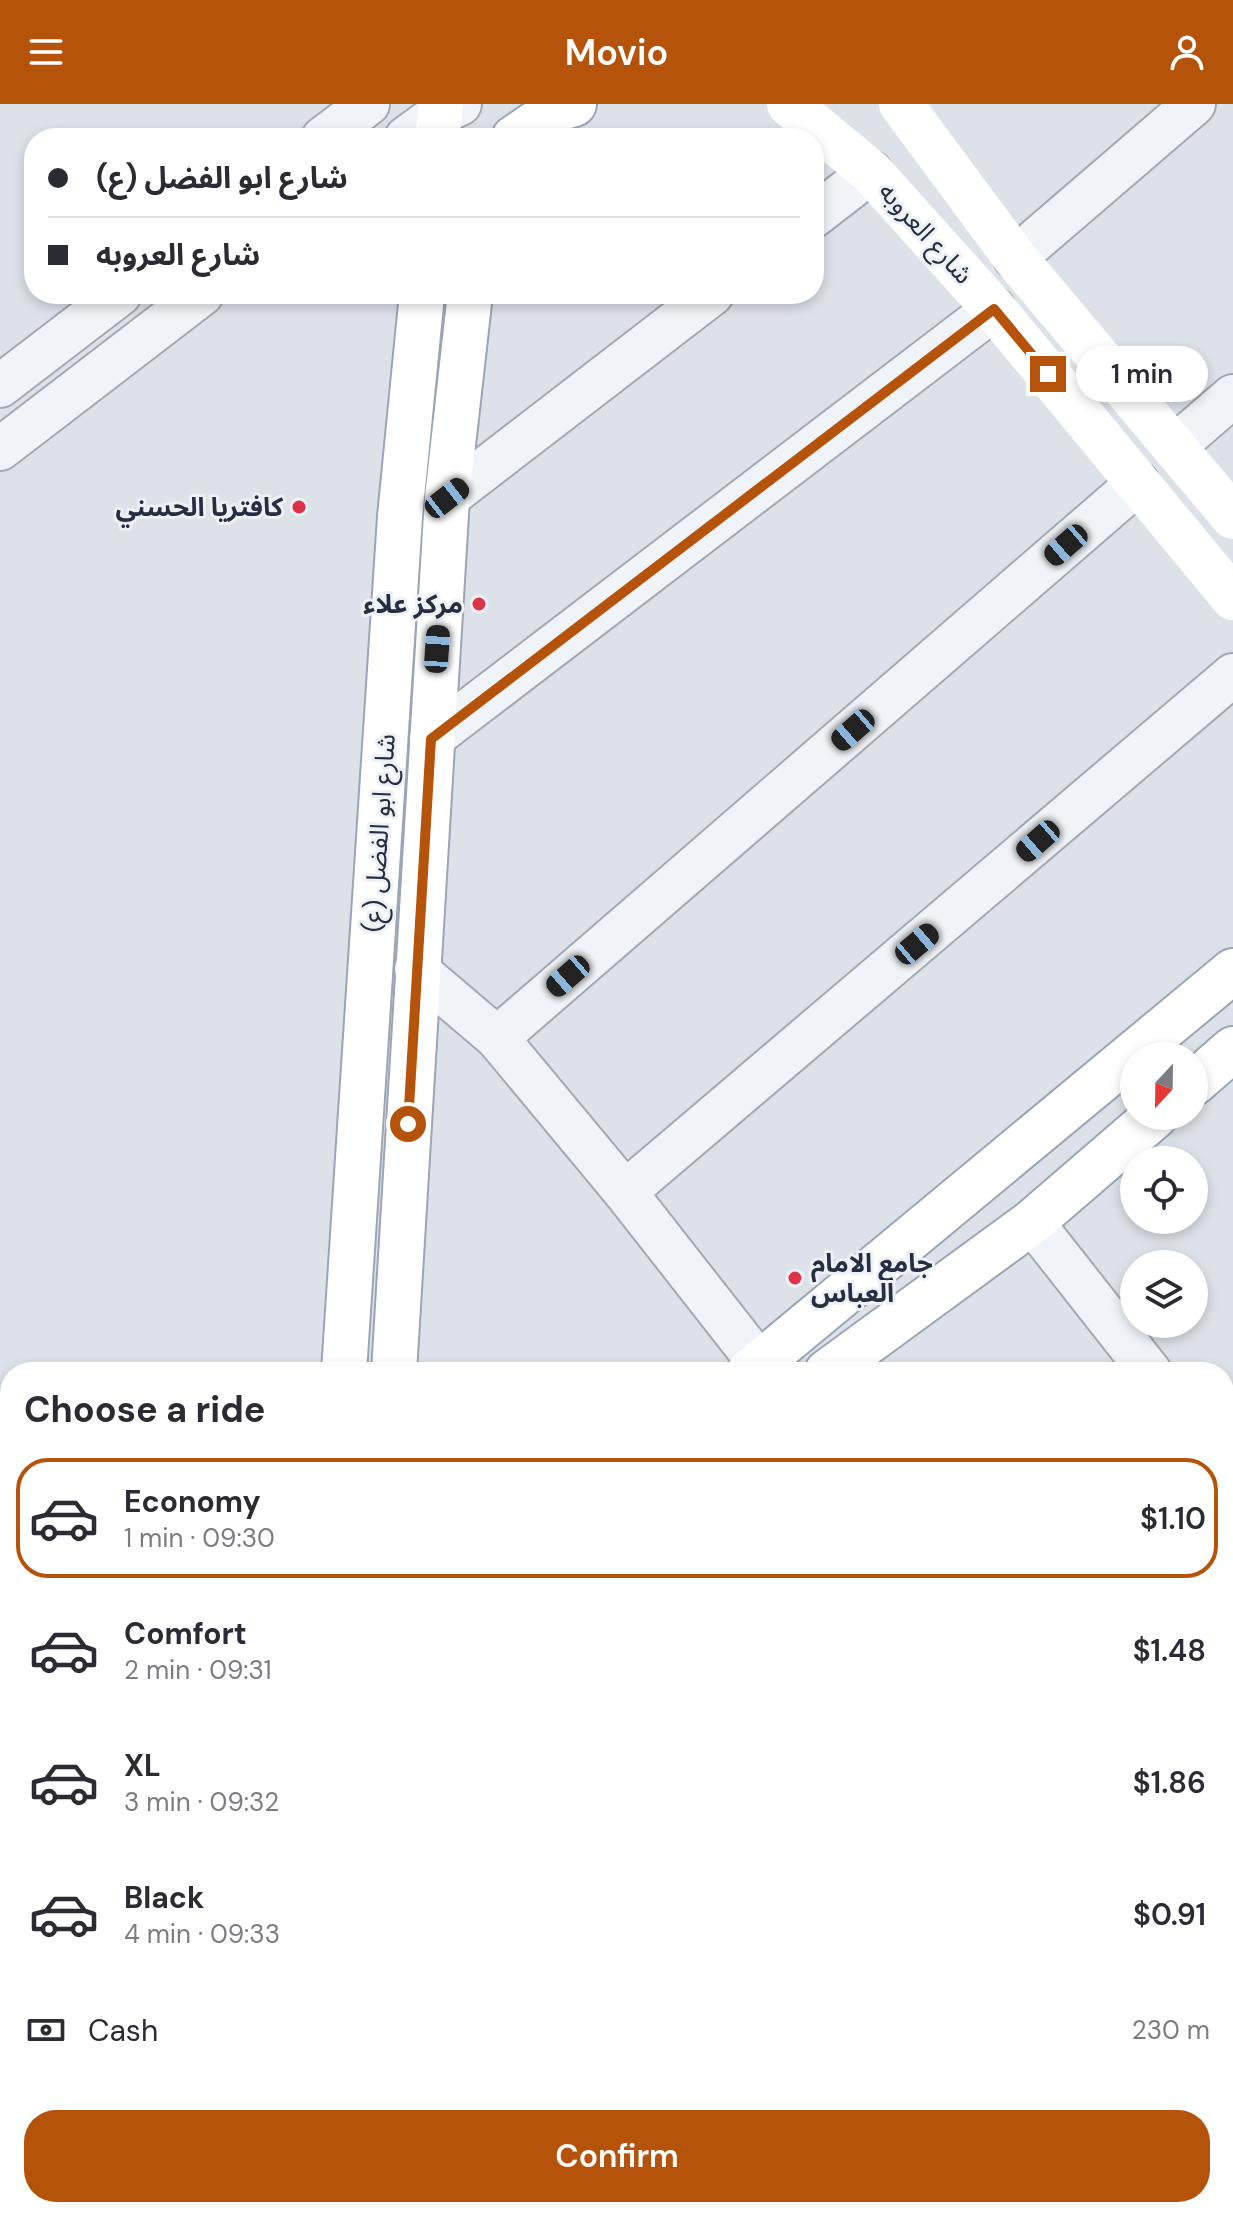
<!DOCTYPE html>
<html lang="en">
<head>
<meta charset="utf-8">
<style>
  :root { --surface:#fff; --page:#f2f2f3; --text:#2b2b33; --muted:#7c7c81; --line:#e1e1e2; --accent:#b45309 }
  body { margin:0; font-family:"DM Sans","Noto Sans Arabic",sans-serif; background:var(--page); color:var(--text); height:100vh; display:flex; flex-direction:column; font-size:30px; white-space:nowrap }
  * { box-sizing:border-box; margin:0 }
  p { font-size:26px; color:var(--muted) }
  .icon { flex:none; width:44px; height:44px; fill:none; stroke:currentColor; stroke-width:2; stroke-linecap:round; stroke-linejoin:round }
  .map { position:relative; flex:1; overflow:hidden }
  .details { position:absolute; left:0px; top:1258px; width:1234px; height:856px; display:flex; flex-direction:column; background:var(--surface); border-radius:32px 32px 0 0; box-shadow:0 4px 12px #0003 }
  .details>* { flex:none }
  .banner { position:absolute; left:24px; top:24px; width:800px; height:176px; border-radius:32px; box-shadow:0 4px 12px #0003; display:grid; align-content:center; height:176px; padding:0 24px; background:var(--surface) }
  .needle { width:52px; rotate:202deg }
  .fabs { position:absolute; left:1120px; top:938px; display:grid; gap:16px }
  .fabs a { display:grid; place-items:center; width:88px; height:88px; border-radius:50%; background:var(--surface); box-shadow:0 4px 12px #0003; font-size:40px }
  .end { position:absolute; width:36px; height:36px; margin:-18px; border:10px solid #b45309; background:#fff; box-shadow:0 0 0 4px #fff }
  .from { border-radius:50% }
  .bubble { position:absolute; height:56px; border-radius:28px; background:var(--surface); box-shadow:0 4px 12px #0003; font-size:26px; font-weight:600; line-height:56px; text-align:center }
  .car { position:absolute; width:24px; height:48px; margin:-24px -12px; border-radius:10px; box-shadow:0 0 6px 2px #0007; background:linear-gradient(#222 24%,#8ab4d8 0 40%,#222 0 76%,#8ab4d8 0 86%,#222 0) }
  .banner b { display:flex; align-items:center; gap:28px; height:76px; font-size:30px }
  .banner b+b { border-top:2px solid var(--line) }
  .banner i { width:20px; height:20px; background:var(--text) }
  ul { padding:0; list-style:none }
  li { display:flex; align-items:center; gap:24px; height:120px; margin:0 16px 12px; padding:0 8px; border:4px solid transparent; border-radius:32px }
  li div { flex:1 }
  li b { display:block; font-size:30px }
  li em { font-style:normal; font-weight:600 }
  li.current { border-color:var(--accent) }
  li>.icon { width:72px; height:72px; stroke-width:1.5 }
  h2 { padding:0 24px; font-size:36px; line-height:96px }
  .pay { display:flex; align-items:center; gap:20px; height:88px; padding:0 24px; font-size:30px }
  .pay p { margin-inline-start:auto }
  .cta { display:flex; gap:16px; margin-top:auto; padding:16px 24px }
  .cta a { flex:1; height:92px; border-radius:32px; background:var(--accent); color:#fff; font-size:32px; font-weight:600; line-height:92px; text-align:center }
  header { display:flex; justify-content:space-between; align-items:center; height:104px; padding:0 24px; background:var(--accent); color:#fff; font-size:36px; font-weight:600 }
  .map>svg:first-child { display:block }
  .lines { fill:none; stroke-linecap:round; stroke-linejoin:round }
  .minor-casing { stroke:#a2a9b3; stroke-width:46 }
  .primary-casing { stroke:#9ba5b6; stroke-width:48 }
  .minor { stroke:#f0f3f7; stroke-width:42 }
  .secondary { stroke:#fff; stroke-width:44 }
  .primary { stroke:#fff; stroke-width:44 }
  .route { stroke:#b45309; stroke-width:10 }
  .poi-dot { fill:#dd3349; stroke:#edf1f6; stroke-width:3 }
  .labels { text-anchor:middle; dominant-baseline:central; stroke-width:6; stroke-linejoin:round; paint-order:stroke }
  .street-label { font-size:26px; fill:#252f41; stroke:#edf1f6 }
  .poi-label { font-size:26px; font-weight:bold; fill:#252f41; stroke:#edf1f6; text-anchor:end }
</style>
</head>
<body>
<header><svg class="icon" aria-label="menu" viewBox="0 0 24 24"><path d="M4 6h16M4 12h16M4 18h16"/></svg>Movio<svg class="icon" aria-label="person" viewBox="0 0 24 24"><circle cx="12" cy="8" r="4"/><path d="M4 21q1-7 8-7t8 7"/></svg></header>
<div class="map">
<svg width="1233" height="2114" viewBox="0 0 1233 2114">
  <rect width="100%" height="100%" fill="#dde2e9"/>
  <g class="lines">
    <!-- minor casing -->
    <g class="minor-casing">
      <g id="minor">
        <path d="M323 34 368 0"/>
        <path d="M406 34 440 9 460 0"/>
        <path d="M814 112 871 68"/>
        <path d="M1015 154 1194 0"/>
        <path d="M0 282 120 190"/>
        <path d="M1175 342 1233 292"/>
        <path d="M0 345 202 190"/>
        <path d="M447 394 712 190"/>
        <path d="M431 635 994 205"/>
        <path d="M416 865 497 934 625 1088 759 1259"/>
        <path d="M497 934 1138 379"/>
        <path d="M625 1088 1233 571"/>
        <path d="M1032 1118 1150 1268"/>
        <path d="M1224 1362 1233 1374"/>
        <path d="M1224 1699 1233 1692"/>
        <path d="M1224 1784 1233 1795"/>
        <path d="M451 2104 460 2114"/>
        <path d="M634 2114 646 2104"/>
        <path d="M1205 2114 1217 2104"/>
      </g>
    </g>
    <!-- primary casing -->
    <g class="primary-casing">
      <g id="primary">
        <path d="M437 34 441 0"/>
        <path d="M514 34 555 6 574 0"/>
        <path d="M1194 979 1233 945"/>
        <path d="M344 1268 400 413 422 190"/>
        <path d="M394 1268 447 394 470 190"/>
        <path d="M749 1268 1233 867"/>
        <path d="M827 1268 1032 1118 1155 1012"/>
        <path d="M289 2114V2104"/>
        <path d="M339 2114V2104"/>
      </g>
    </g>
    <!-- minor -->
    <use href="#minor" class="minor"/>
    <!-- secondary -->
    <g class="secondary">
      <path d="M789 0 871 68 994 205 1233 494"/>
      <path d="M901 0 1015 154 1233 413"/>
      <path d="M0 1682 10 1683"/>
      <path d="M0 1829 10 1840"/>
      <path d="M0 1931 10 1943"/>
      <path d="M150 2104 159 2114"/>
      <path d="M249 2104 258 2114"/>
    </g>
    <!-- primary -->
    <use href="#primary" class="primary"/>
  </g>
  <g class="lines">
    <!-- route -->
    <path class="route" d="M408 1020 431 635 994 205 1048 270"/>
  </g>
  <!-- markers -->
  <g class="poi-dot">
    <circle cx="299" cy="403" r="8"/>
    <circle cx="479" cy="500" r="8"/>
    <circle cx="795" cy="1174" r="8"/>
  </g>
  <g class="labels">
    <!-- street labels -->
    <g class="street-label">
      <text transform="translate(926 129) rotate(48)">شارع العروبه</text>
      <text transform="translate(379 729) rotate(-86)">شارع ابو الفضل (ع)</text>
    </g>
    <!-- poi labels -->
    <g class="poi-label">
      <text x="283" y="403">كافتريا الحسني</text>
      <text x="463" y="500">مركز علاء</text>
      <text x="811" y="1159" text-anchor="start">جامع الامام<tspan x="811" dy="30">العباس</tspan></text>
    </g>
  </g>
</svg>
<div class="fabs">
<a><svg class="needle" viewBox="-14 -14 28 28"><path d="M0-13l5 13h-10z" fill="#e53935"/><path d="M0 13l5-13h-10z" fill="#7c7c81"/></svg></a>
<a><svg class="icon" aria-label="locate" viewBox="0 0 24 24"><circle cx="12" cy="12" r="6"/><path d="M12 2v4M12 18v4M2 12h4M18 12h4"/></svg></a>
<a><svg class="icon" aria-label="layers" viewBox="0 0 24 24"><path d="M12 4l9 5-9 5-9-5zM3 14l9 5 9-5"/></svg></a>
</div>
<i class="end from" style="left:408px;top:1020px"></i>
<i class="end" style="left:1048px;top:270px"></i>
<div class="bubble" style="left:1076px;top:242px;width:132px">1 min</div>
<i class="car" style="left:447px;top:394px;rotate:52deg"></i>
<i class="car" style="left:1066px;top:441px;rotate:229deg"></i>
<i class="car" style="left:437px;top:545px;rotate:4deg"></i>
<i class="car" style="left:853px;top:626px;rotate:229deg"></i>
<i class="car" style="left:1038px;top:737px;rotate:229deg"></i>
<i class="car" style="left:917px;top:840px;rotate:50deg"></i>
<i class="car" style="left:568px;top:872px;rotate:229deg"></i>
<div class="banner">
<b><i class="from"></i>شارع ابو الفضل (ع)</b>
<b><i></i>شارع العروبه</b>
</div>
<section class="details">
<h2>Choose a ride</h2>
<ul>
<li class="current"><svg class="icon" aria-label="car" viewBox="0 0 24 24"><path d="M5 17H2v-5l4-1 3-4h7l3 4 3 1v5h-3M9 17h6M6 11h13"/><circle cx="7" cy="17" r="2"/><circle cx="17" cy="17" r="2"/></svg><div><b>Economy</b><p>1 min · 09:30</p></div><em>$1.10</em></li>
<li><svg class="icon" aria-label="car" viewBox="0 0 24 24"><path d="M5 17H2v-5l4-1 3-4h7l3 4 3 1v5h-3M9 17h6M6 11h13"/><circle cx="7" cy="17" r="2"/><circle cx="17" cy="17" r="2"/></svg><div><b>Comfort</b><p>2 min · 09:31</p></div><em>$1.48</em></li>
<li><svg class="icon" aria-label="car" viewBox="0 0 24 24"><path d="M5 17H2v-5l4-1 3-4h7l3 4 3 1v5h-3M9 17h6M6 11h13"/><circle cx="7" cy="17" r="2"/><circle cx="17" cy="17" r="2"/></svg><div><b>XL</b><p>3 min · 09:32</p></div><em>$1.86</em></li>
<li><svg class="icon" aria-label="car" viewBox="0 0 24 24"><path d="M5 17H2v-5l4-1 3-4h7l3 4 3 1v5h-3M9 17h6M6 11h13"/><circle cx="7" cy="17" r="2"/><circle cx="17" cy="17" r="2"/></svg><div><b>Black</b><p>4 min · 09:33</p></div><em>$0.91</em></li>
</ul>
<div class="pay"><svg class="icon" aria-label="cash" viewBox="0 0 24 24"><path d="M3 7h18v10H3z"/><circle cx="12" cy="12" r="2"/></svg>Cash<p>230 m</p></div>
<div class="cta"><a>Confirm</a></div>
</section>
</div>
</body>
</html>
